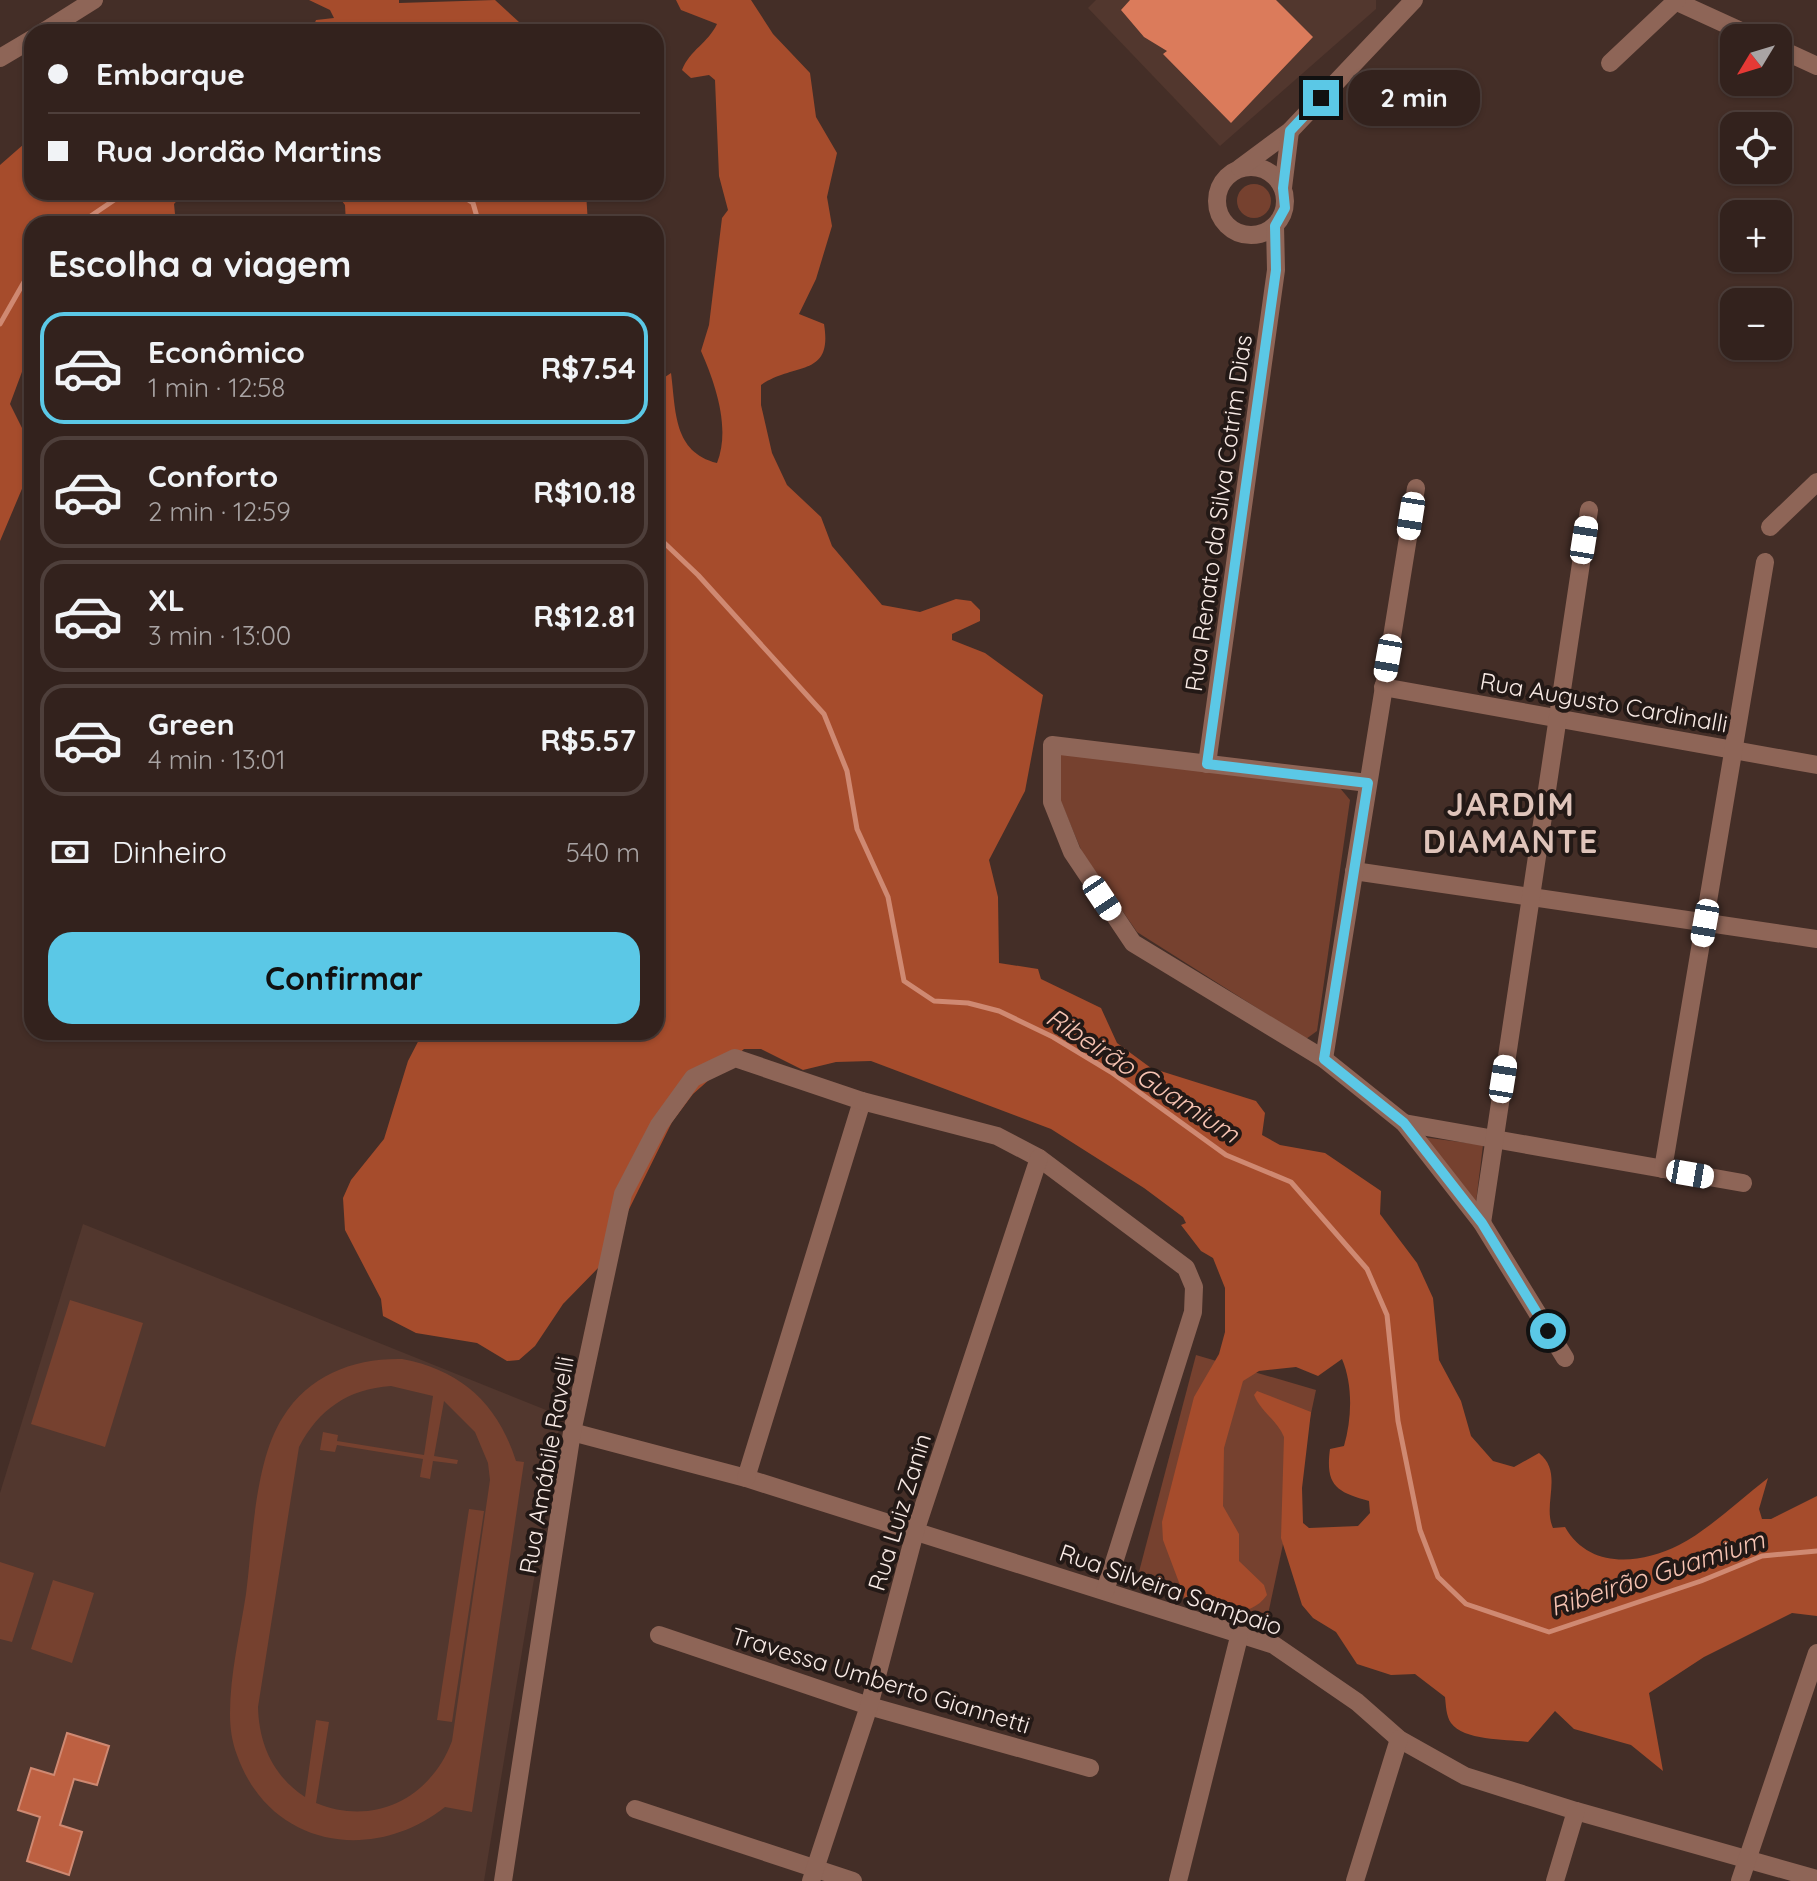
<!DOCTYPE html>
<html lang="pt">
<head>
<meta charset="utf-8">
<style>
  :root { --surface:#33221d; --page:#3e2f2a; --text:#f1f3f6; --muted:#a9a4a4; --line:#4e3f3b; --accent:#5bc8e6 }
  body { margin:0; font-family:Quicksand,sans-serif; background:var(--page); color:var(--text); height:100vh; display:flex; flex-direction:column; font-size:30px; white-space:nowrap }
  * { box-sizing:border-box; margin:0 }
  p { font-size:26px; color:var(--muted) }
  .icon { flex:none; width:44px; height:44px; fill:none; stroke:currentColor; stroke-width:2; stroke-linecap:round; stroke-linejoin:round }
  .map { position:relative; flex:1; overflow:hidden }
  .panel { position:absolute; left:24px; top:216px; width:640px; height:824px; display:flex; flex-direction:column; background:var(--surface); border-radius:24px; box-shadow:0 2px 6px #0004,0 0 0 2px var(--line) }
  .panel>* { flex:none }
  .hud { position:absolute; left:24px; top:24px; width:640px; height:176px; border-radius:24px; box-shadow:0 2px 6px #0004,0 0 0 2px var(--line); display:grid; align-content:center; height:176px; padding:0 24px; background:var(--surface) }
  .needle { width:52px; rotate:232deg }
  .controls { position:absolute; left:1720px; top:24px; display:grid; gap:16px }
  .controls a { display:grid; place-items:center; width:72px; height:72px; border-radius:16px; background:var(--surface); box-shadow:0 2px 6px #0004,0 0 0 2px var(--line); font-size:40px }
  .end { position:absolute; width:36px; height:36px; margin:-18px; border:10px solid #5bc8e6; background:#111; box-shadow:0 0 0 4px #111 }
  .from { border-radius:50% }
  .bubble { position:absolute; height:56px; border-radius:24px; background:var(--surface); box-shadow:0 2px 6px #0004,0 0 0 2px var(--line); font-size:26px; font-weight:700; line-height:56px; text-align:center }
  .car { position:absolute; width:24px; height:48px; margin:-24px -12px; border-radius:10px; box-shadow:0 0 6px 2px #0007; background:linear-gradient(#fff 24%,#345 0 40%,#fff 0 76%,#345 0 86%,#fff 0) }
  .hud b { display:flex; align-items:center; gap:28px; height:76px; font-size:30px }
  .hud b+b { border-top:2px solid var(--line) }
  .hud i { width:20px; height:20px; background:var(--text) }
  ul { padding:0; list-style:none }
  li { display:flex; align-items:center; gap:24px; height:112px; margin:0 16px 12px; padding:0 8px; border:4px solid var(--line); border-radius:24px }
  li div { flex:1 }
  li b { display:block; font-size:30px }
  li em { font-style:normal; font-weight:700 }
  li.selected { border-color:var(--accent) }
  li>.icon { width:72px; height:72px; stroke-width:1.5 }
  h2 { padding:0 24px; font-size:36px; line-height:96px }
  .pay { display:flex; align-items:center; gap:20px; height:88px; padding:0 24px; font-size:30px }
  .pay p { margin-inline-start:auto }
  .cta { display:flex; gap:16px; margin-top:auto; padding:16px 24px }
  .cta a { flex:1; height:92px; border-radius:24px; background:var(--accent); color:#111; font-size:32px; font-weight:700; line-height:92px; text-align:center }
  .map>svg:first-child { display:block }
  .built { fill:#52372e }
  .green { fill:#76412f; fill-rule:evenodd }
  .forest { fill:#a64c2c }
  .water { fill:#bd6041; stroke:#cf8972; stroke-width:2 }
  .lines { fill:none; stroke-linecap:round; stroke-linejoin:round }
  .stream { stroke:#cf8972; stroke-width:5 }
  .building { fill:#db7b5b }
  .street { stroke:#8e6557; stroke-width:18 }
  .route { stroke:#5bc8e6; stroke-width:10 }
  .labels { text-anchor:middle; dominant-baseline:central; stroke-width:8; stroke-linejoin:round; paint-order:stroke }
  .street-label { font-size:24px; fill:#f8eae5; stroke:#231916 }
  .water-label { font-size:26px; font-style:italic; fill:#f6c3b2; stroke:#231916 }
  .district-label { font-size:32px; font-weight:bold; letter-spacing:2px; fill:#dfc4ba; stroke:#231916 }
</style>
</head>
<body>
<div class="map">
<svg width="1817" height="1881" viewBox="0 0 1817 1881">
  <rect width="100%" height="100%" fill="#442e27"/>
  <!-- built -->
  <g class="built">
    <path d="M1096 0H1376V9L1220 146 1088 8Z"/>
    <path d="M83 1224 561 1416 484 1881H0V1493Z"/>
  </g>
  <!-- green -->
  <g class="green">
    <circle cx="1254" cy="201" r="17"/>
    <path d="M1062 752 1340 788 1350 800 1317 1031 1306 1039 1137 932 1082 852 1061 802 1058 760Z"/>
    <path d="M1422 1137 1483 1145 1476 1202Z"/>
    <path d="M70 1300 143 1323 105 1447 31 1424Z"/>
    <path d="M1196 1355 1316 1390 1267 1619 1135 1587Z"/>
    <path d="M402 1359C461 1370 498 1404 516 1461L524 1462 472 1812 445 1807C373 1864 270 1848 237 1755 232 1742 230 1728 230 1714 230 1674 240 1633 246 1594 253 1541 254 1462 283 1417 309 1375 354 1358 402 1359ZM391 1386 433 1396 424 1455 337 1441 338 1435 323 1432 320 1450 335 1452 337 1445 423 1459 420 1477 430 1479 433 1461 457 1464 458 1460 434 1456 444 1401 475 1432 488 1463 490 1480 452 1741C431 1798 374 1827 316 1803L329 1722 316 1720 305 1797C273 1776 259 1744 258 1707L299 1447C319 1409 348 1389 391 1386Z"/>
    <path d="M469 1509 484 1511 452 1722 437 1720Z"/>
    <path d="M0 1562 34 1573 12 1642 0 1639Z"/>
    <path d="M53 1580 94 1593 72 1663 31 1649Z"/>
  </g>
  <!-- forest -->
  <g class="forest">
    <path d="M309 0H399V3L495 0 530 32H311L316 20 334 18 330 10Z"/>
    <path d="M676 0H751L773 34 810 73 816 117 837 153 827 197 832 226 816 279 799 314 824 324C833 378 795 362 761 385V405L772 453 787 485 821 517 832 546 882 605 920 612 956 599 971 601 980 610V621L952 634V640L985 653 1043 695 1025 791 989 860 998 897 999 963 1038 969 1041 979 1101 1008 1117 1043 1151 1068 1256 1101 1265 1113 1262 1135 1280 1145 1325 1153 1381 1191 1380 1214 1417 1263 1433 1298 1439 1360 1461 1401 1471 1436 1493 1461 1514 1467 1539 1453C1564 1473 1542 1504 1553 1528L1565 1527C1589 1569 1639 1565 1679 1545 1710 1529 1739 1500 1768 1478L1759 1509 1762 1519H1771L1817 1496V1616L1792 1613 1704 1657 1649 1693 1663 1771 1631 1745 1574 1729 1555 1711 1528 1742C1507 1739 1464 1741 1451 1723 1446 1716 1446 1705 1445 1697L1415 1674 1391 1675 1357 1664 1336 1632 1313 1618 1302 1605 1281 1538 1284 1437C1277 1420 1261 1412 1254 1395L1257 1391 1311 1412 1302 1488 1303 1523 1309 1528 1358 1526 1370 1513 1369 1501C1337 1492 1325 1486 1330 1449L1344 1446C1352 1418 1353 1385 1342 1359L1318 1376 1296 1367 1259 1371 1243 1381 1224 1448 1223 1506 1239 1534V1561L1264 1585 1267 1595C1249 1621 1212 1612 1186 1601L1163 1540 1162 1522 1194 1397 1219 1354 1225 1332V1288L1213 1258 1201 1251 1181 1225 1186 1223 1183 1217 1144 1188 1051 1129 871 1061 836 1062 803 1070 761 1049H744L693 1094 672 1122 602 1264 563 1304 535 1346 519 1360 507 1361 477 1343 416 1333 383 1316 381 1299 345 1230 343 1198 351 1180 384 1139 408 1061 423 1032H656V383L671 373C676 411 673 452 717 463 731 428 715 383 701 351L709 325 722 218 728 210 719 176 715 80 709 75 691 78 682 70C690 50 708 43 717 24L681 10Z"/>
    <path d="M32 137V192H185L174 204 176 224H32V345L10 404 32 448V465L0 541V165Z"/>
    <path d="M335 192H586L588 224H346L345 205Z"/>
  </g>
  <!-- water -->
  <path class="water" d="M67 1733 109 1746 97 1785 74 1779 60 1825 82 1832 69 1875 27 1861 40 1817 18 1810 31 1768 54 1775Z"/>
  <g class="lines">
    <!-- stream -->
    <g class="stream">
      <path d="M456 192 473 203 479 224"/>
      <path d="M79 224 126 192"/>
      <path d="M0 324 32 268"/>
      <path d="M656 535 698 575 824 714 847 771 857 829 888 897 904 981 934 1001 968 1003 999 1011 1053 1037 1111 1072 1226 1155 1291 1182 1367 1269 1387 1315 1398 1421 1420 1530 1438 1577 1466 1604 1549 1632 1701 1581 1762 1556 1817 1551"/>
    </g>
  </g>
  <!-- building -->
  <path class="building" d="M1130 0H1276L1313 37 1231 123 1163 54 1167 51 1144 37 1121 10Z"/>
  <g class="lines">
    <!-- street -->
    <g class="street">
      <path d="M1673 0 1756 38"/>
      <path d="M43 32 94 0"/>
      <path d="M1778 48 1817 66"/>
      <path d="M0 58 32 39"/>
      <path d="M1610 63 1677 0"/>
      <circle cx="1251" cy="201" r="34"/>
      <path d="M1240 168 1290 131 1414 0"/>
      <path d="M1283 188 1290 131"/>
      <path d="M1770 527 1817 482"/>
      <path d="M1383 687 1817 765"/>
      <path d="M1207 764 1276 270 1275 226"/>
      <path d="M1368 783 1052 745V802L1072 852 1133 943 1324 1059 1404 1123 1482 1223 1565 1358"/>
      <path d="M1354 871 1817 939"/>
      <path d="M1324 1059 1416 488"/>
      <path d="M1404 1123 1743 1183"/>
      <path d="M1663 1169 1765 562"/>
      <path d="M1482 1223 1589 510"/>
      <path d="M572 1432 746 1478 1274 1645 1357 1702 1399 1739 1465 1776 1576 1811 1817 1879"/>
      <path d="M746 1478 862 1101"/>
      <path d="M659 1635 869 1706 1090 1768"/>
      <path d="M635 1809 853 1881"/>
      <path d="M503 1881 572 1432 623 1194 659 1125 693 1078 735 1058 862 1101 997 1136 1039 1158 1186 1268 1194 1287 1193 1312 1105 1591"/>
      <path d="M811 1881 869 1706 915 1532 1039 1158"/>
      <path d="M1178 1881 1239 1637"/>
      <path d="M1355 1881 1399 1739"/>
      <path d="M1555 1881 1576 1811"/>
      <path d="M1740 1881 1817 1653"/>
    </g>
  </g>
  <g class="lines">
    <!-- route -->
    <path class="route" d="M1321 98 1290 131 1283 188 1285 208 1275 226 1276 270 1207 764 1368 783 1324 1059 1404 1123 1482 1223 1548 1331"/>
  </g>
  <g class="labels">
    <!-- street labels -->
    <g class="street-label">
      <text transform="translate(1218 513) rotate(-82)">Rua Renato da Silva Cotrim Dias</text>
      <text transform="translate(1604 702) rotate(10)">Rua Augusto Cardinalli</text>
      <text transform="translate(546 1465) rotate(-80)">Rua Amábile Ravelli</text>
      <text transform="translate(899 1512) rotate(-73)">Rua Luiz Zanin</text>
      <text transform="translate(1171 1589) rotate(19)">Rua Silveira Sampaio</text>
      <text transform="translate(881 1680) rotate(17)">Travessa Umberto Giannetti</text>
    </g>
    <!-- water labels -->
    <g class="water-label">
      <text transform="translate(1143 1075) rotate(33)">Ribeirão Guamium</text>
      <text transform="translate(1657 1573) rotate(-18)">Ribeirão Guamium</text>
    </g>
    <!-- district labels -->
    <g class="district-label">
      <text x="1511" y="804">JARDIM<tspan x="1511" dy="37">DIAMANTE</tspan></text>
    </g>
  </g>
</svg>
<div class="controls">
<a><svg class="needle" viewBox="-14 -14 28 28"><path d="M0-13l5 13h-10z" fill="#e53935"/><path d="M0 13l5-13h-10z" fill="#a9a4a4"/></svg></a>
<a><svg class="icon" aria-label="locate" viewBox="0 0 24 24"><circle cx="12" cy="12" r="6"/><path d="M12 2v4M12 18v4M2 12h4M18 12h4"/></svg></a>
<a>+</a>
<a>−</a>
</div>
<i class="end from" style="left:1548px;top:1331px"></i>
<i class="end" style="left:1321px;top:98px"></i>
<div class="bubble" style="left:1348px;top:70px;width:132px">2 min</div>
<i class="car" style="left:1411px;top:516px;rotate:189deg"></i>
<i class="car" style="left:1584px;top:540px;rotate:9deg"></i>
<i class="car" style="left:1388px;top:658px;rotate:190deg"></i>
<i class="car" style="left:1102px;top:898px;rotate:146deg"></i>
<i class="car" style="left:1705px;top:923px;rotate:190deg"></i>
<i class="car" style="left:1503px;top:1079px;rotate:9deg"></i>
<i class="car" style="left:1690px;top:1174px;rotate:100deg"></i>
<div class="hud">
<b><i class="from"></i>Embarque</b>
<b><i></i>Rua Jordão Martins</b>
</div>
<section class="panel">
<h2>Escolha a viagem</h2>
<ul>
<li class="selected"><svg class="icon" aria-label="car" viewBox="0 0 24 24"><path d="M5 17H2v-5l4-1 3-4h7l3 4 3 1v5h-3M9 17h6M6 11h13"/><circle cx="7" cy="17" r="2"/><circle cx="17" cy="17" r="2"/></svg><div><b>Econômico</b><p>1 min · 12:58</p></div><em>R$7.54</em></li>
<li><svg class="icon" aria-label="car" viewBox="0 0 24 24"><path d="M5 17H2v-5l4-1 3-4h7l3 4 3 1v5h-3M9 17h6M6 11h13"/><circle cx="7" cy="17" r="2"/><circle cx="17" cy="17" r="2"/></svg><div><b>Conforto</b><p>2 min · 12:59</p></div><em>R$10.18</em></li>
<li><svg class="icon" aria-label="car" viewBox="0 0 24 24"><path d="M5 17H2v-5l4-1 3-4h7l3 4 3 1v5h-3M9 17h6M6 11h13"/><circle cx="7" cy="17" r="2"/><circle cx="17" cy="17" r="2"/></svg><div><b>XL</b><p>3 min · 13:00</p></div><em>R$12.81</em></li>
<li><svg class="icon" aria-label="car" viewBox="0 0 24 24"><path d="M5 17H2v-5l4-1 3-4h7l3 4 3 1v5h-3M9 17h6M6 11h13"/><circle cx="7" cy="17" r="2"/><circle cx="17" cy="17" r="2"/></svg><div><b>Green</b><p>4 min · 13:01</p></div><em>R$5.57</em></li>
</ul>
<div class="pay"><svg class="icon" aria-label="cash" viewBox="0 0 24 24"><path d="M3 7h18v10H3z"/><circle cx="12" cy="12" r="2"/></svg>Dinheiro<p>540 m</p></div>
<div class="cta"><a>Confirmar</a></div>
</section>
</div>
</body>
</html>
